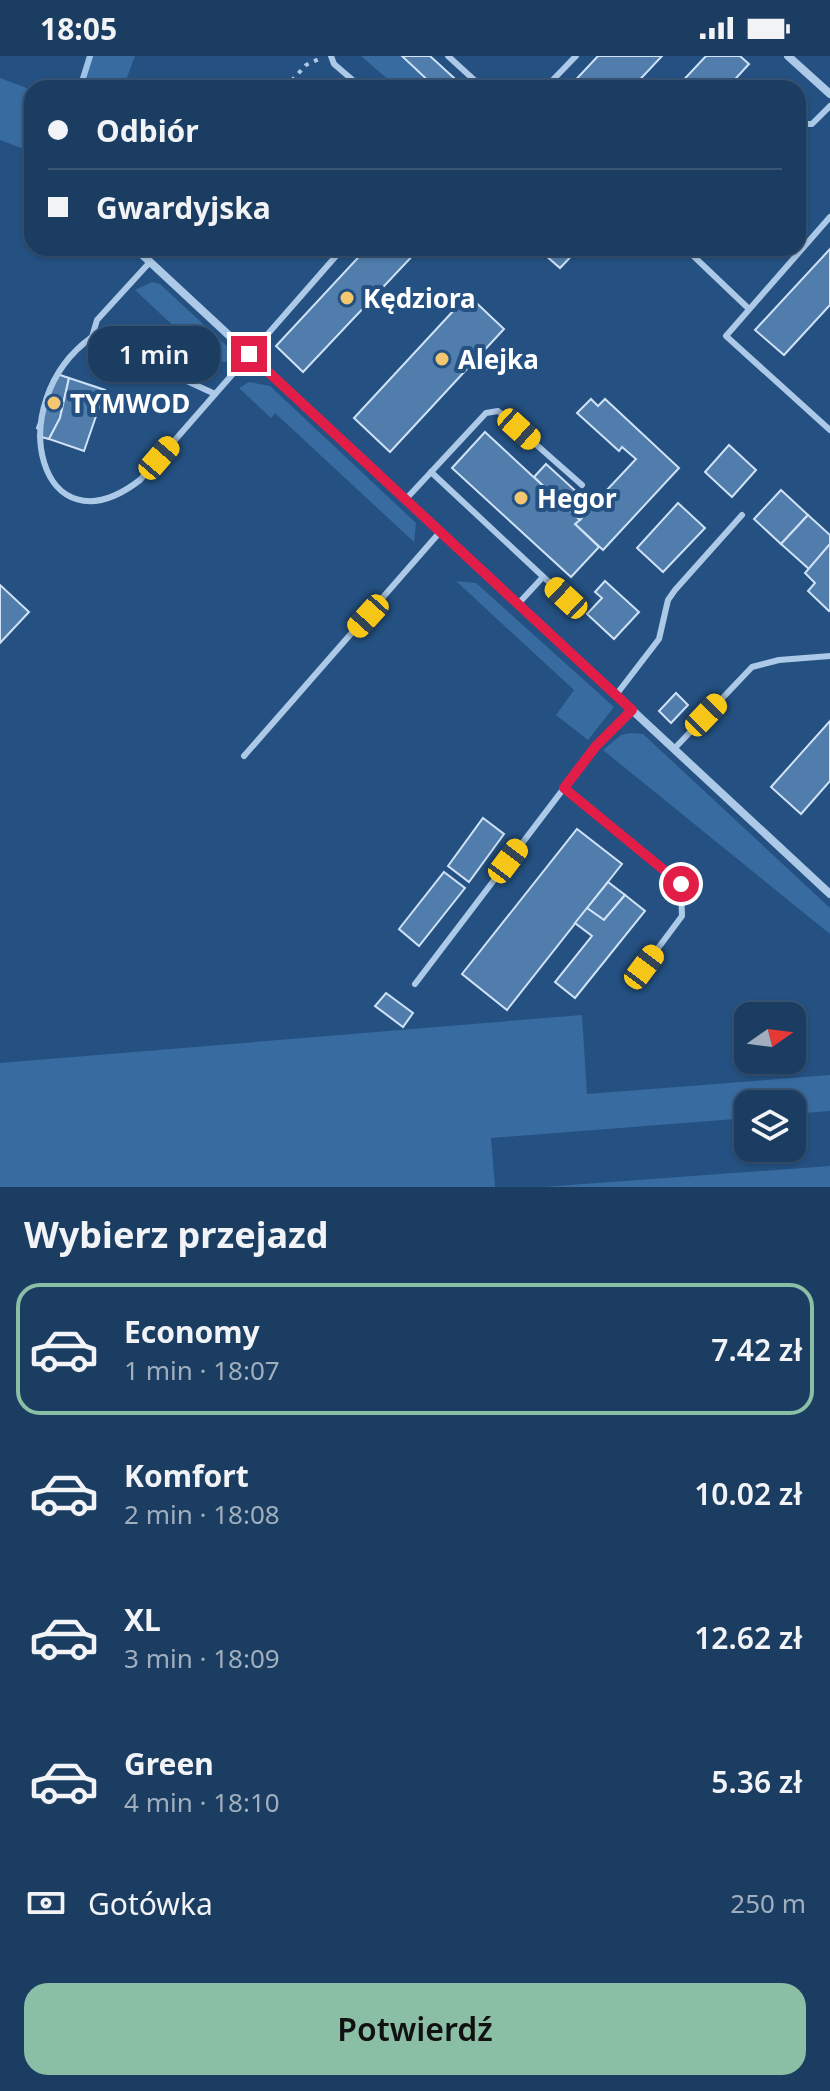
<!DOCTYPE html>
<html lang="pl">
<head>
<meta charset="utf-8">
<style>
  :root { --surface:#1b3d62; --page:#28486b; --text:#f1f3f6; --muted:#a0aebe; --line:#395677; --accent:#8abfa5 }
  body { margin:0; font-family:"Noto Sans",sans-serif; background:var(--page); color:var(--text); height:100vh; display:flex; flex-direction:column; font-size:30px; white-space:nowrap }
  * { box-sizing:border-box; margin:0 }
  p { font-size:26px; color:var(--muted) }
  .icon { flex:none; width:44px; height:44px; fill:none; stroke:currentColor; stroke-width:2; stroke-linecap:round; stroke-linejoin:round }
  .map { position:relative; height:1131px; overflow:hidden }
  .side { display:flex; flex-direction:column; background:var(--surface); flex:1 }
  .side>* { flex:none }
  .guide { position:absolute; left:24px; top:24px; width:782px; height:176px; border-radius:24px; box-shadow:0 2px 6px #0004,0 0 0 2px var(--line); display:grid; align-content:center; height:176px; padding:0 24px; background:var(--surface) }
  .needle { width:52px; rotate:76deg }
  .controls { position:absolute; left:734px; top:946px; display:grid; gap:16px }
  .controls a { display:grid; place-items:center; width:72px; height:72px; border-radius:16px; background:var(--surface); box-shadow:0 2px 6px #0004,0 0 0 2px var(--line); font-size:40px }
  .end { position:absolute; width:36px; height:36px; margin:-18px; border:10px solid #e11d48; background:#fff; box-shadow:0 0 0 4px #fff }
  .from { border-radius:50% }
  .bubble { position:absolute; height:56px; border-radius:24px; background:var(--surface); box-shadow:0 2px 6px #0004,0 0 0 2px var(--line); font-size:26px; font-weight:600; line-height:56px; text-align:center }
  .car { position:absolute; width:24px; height:48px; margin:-24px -12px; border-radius:10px; box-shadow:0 0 6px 2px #0007; background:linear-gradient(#f5c518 24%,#345 0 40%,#f5c518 0 76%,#345 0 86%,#f5c518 0) }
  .guide b { display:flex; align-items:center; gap:28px; height:76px; font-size:30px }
  .guide b+b { border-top:2px solid var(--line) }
  .guide i { width:20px; height:20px; background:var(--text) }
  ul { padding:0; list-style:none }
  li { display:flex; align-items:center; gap:24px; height:132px; margin:0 16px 12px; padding:0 8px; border:4px solid transparent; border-radius:24px }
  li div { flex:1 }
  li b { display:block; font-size:30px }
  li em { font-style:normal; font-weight:600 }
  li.current { border-color:var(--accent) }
  li>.icon { width:72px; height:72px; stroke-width:1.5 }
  h2 { padding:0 24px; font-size:36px; line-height:96px }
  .pay { display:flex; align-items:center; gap:20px; height:88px; padding:0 24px; font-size:30px }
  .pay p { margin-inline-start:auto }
  .primary-button { display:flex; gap:16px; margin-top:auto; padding:16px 24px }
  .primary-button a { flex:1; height:92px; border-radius:24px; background:var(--accent); color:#111; font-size:32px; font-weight:600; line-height:92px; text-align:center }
  .status { display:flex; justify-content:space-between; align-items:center; height:56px; padding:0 40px; background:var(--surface); direction:ltr }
  .status svg { height:22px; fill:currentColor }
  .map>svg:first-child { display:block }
  .green { fill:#386ba0 }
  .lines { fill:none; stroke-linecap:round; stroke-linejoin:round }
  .stream { stroke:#a0c4e8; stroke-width:6 }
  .building { fill:#507dac; stroke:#d0e2f6; stroke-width:2 }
  .path { stroke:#acc9e7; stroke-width:4; stroke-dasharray:4 6; stroke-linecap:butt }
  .lane { stroke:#acc9e7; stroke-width:6 }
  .street { stroke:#acc9e7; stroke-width:8 }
  .route { stroke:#e11d48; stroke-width:10 }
  .poi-dot { fill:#f2c770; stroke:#245182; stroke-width:3 }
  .labels { text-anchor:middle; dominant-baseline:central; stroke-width:8; stroke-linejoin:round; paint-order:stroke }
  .poi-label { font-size:26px; font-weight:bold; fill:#fff; stroke:#245182; text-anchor:start }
</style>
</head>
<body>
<div class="status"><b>18:05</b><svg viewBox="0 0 49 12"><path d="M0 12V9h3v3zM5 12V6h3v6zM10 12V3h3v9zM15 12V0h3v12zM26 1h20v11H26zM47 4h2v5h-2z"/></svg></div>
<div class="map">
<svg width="830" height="1131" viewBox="0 0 830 1131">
  <rect width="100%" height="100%" fill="#245182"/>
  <!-- green -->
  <g class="green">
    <path d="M89 0H135L123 32H77Z"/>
    <path d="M361 0H402L436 32H398Z"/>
    <path d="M0 22 32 34V96L0 84Z"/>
    <path d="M152 226 160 228 232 295V301L227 306 211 305 135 234Z"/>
    <path d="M249 326 270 330 416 467 414 486 275 357 271 362 239 332Z"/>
    <path d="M456 525 476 527 614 651 588 684 556 659 574 634Z"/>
    <path d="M630 677 643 678 830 852V878L603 694 621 679Z"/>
    <path d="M582 959 587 1038 830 1019V1055L792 1058V1048H748V1062L491 1082 495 1131H0V1007Z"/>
    <path d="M830 1110V1131H543Z"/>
  </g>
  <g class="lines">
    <!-- stream -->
    <path class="stream" d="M80 32 90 0"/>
  </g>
  <!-- building -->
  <g class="building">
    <path d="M402 0H430L465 32H436Z"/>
    <path d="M598 0H662L632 32H568Z"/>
    <path d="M706 0H740L749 8 727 32H676Z"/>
    <path d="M367 192 418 194 303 316 276 290Z"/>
    <path d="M537 192H579L560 212Z"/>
    <path d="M830 193V249L784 299 755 274Z"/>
    <path d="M468 239 504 273 390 396 354 362Z"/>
    <path d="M57 318 69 322 60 362 49 383 38 380 40 374 37 372Z"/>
    <path d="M69 322 105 334 84 395 49 383 60 362Z"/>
    <path d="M591 343 598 350 605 343 679 412 603 494 575 468 636 403 622 391 619 395 577 357Z"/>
    <path d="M485 376 580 464 575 468 599 491 571 521 452 412Z"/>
    <path d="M729 389 756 414 732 441 705 416Z"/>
    <path d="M546 408 592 450 580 464 534 421Z"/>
    <path d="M781 434 808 459 781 488 754 463Z"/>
    <path d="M678 447 705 472 663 516 637 492Z"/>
    <path d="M808 459 830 479V488L809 513 781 488Z"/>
    <path d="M830 488V554L829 555 808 535 815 527 805 517Z"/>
    <path d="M605 525 639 556 614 583 587 558 602 542 595 536Z"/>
    <path d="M0 529 29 556 0 587Z"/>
    <path d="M676 637 688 649 671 667 659 655Z"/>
    <path d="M830 665V725L801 758 771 731Z"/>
    <path d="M483 762 504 778 469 826 448 810Z"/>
    <path d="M577 773 622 808 507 954 462 918Z"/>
    <path d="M444 816 465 832 419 890 399 873Z"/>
    <path d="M608 826 625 839 604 864 587 852Z"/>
    <path d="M625 839 645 855 575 942 555 926 592 880 575 867 587 852 604 864Z"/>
    <path d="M386 937 413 957 403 971 375 950Z"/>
  </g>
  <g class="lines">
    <!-- path -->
    <path class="path" d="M285 32 306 9 319 3"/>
    <!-- lane -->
    <g class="lane">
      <path d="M331 0 334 8 362 32"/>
      <path d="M448 0 483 32"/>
      <path d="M545 32 576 0"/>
      <path d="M798 68H812L830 50"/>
      <path d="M830 161 726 280 830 374"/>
      <path d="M685 192 749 253"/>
      <path d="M92 281C0 347 40 501 140 424L343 192"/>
      <path d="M92 281 215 338"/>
      <path d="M96 311 92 281 97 264 150 206"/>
      <path d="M431 416 566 542"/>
      <path d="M406 443 486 357 498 355 582 429"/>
      <path d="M518 548 543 521"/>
      <path d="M616 639 659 583 668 544 675 534 742 459"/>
      <path d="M674 693 752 611 779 604 830 600"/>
      <path d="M244 700 440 476"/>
      <path d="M564 732 681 828 682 860 644 911"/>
      <path d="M415 928 596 690 632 654"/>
    </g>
    <!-- street -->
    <g class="street">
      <path d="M788 0 830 38"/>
      <path d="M135 192 830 838"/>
    </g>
  </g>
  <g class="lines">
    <!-- route -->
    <path class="route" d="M249 298 632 654 596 690 564 732 681 828"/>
  </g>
  <!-- markers -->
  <g class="poi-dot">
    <circle cx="347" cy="242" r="8"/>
    <circle cx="442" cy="303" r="8"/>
    <circle cx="54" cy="347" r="8"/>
    <circle cx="521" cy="442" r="8"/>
  </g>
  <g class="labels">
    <!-- poi labels -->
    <g class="poi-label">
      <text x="363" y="242">Kędziora</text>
      <text x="458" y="303">Alejka</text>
      <text x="70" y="347">TYMWOD</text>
      <text x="537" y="442">Hegor</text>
    </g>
  </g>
</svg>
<div class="controls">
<a><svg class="needle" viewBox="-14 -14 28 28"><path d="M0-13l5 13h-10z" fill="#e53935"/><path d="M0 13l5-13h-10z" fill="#a0aebe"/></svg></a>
<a><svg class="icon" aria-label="layers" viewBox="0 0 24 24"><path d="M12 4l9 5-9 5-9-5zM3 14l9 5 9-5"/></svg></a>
</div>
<i class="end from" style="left:681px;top:828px"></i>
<i class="end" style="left:249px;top:298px"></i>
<div class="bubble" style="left:88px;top:270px;width:132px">1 min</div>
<i class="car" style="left:519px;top:373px;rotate:132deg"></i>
<i class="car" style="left:159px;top:402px;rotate:41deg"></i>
<i class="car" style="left:566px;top:542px;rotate:313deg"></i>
<i class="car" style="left:368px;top:560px;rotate:222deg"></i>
<i class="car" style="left:706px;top:659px;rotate:44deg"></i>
<i class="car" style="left:508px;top:805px;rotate:37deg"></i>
<i class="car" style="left:644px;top:911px;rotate:37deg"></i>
<div class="guide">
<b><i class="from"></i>Odbiór</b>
<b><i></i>Gwardyjska</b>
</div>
</div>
<section class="side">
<h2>Wybierz przejazd</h2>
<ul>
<li class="current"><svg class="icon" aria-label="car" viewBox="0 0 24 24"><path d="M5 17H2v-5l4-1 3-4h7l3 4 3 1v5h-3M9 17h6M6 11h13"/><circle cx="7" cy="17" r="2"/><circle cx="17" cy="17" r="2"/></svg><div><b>Economy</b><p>1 min · 18:07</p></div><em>7.42 zł</em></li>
<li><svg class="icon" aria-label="car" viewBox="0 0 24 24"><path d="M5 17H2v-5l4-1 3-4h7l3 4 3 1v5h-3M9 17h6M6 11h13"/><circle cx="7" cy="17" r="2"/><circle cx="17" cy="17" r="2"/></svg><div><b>Komfort</b><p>2 min · 18:08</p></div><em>10.02 zł</em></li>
<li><svg class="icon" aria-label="car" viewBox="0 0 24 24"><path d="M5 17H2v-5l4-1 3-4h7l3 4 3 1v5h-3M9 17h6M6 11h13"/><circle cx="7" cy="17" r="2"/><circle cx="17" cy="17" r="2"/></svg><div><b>XL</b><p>3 min · 18:09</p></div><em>12.62 zł</em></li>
<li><svg class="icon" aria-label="car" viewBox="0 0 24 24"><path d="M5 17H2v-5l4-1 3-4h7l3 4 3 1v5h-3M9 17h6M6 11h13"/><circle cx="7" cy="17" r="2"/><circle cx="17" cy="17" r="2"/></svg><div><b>Green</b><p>4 min · 18:10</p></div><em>5.36 zł</em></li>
</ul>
<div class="pay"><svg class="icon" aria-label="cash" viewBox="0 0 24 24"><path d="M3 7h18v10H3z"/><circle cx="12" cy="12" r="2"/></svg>Gotówka<p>250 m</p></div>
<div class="primary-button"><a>Potwierdź</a></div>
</section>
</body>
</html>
